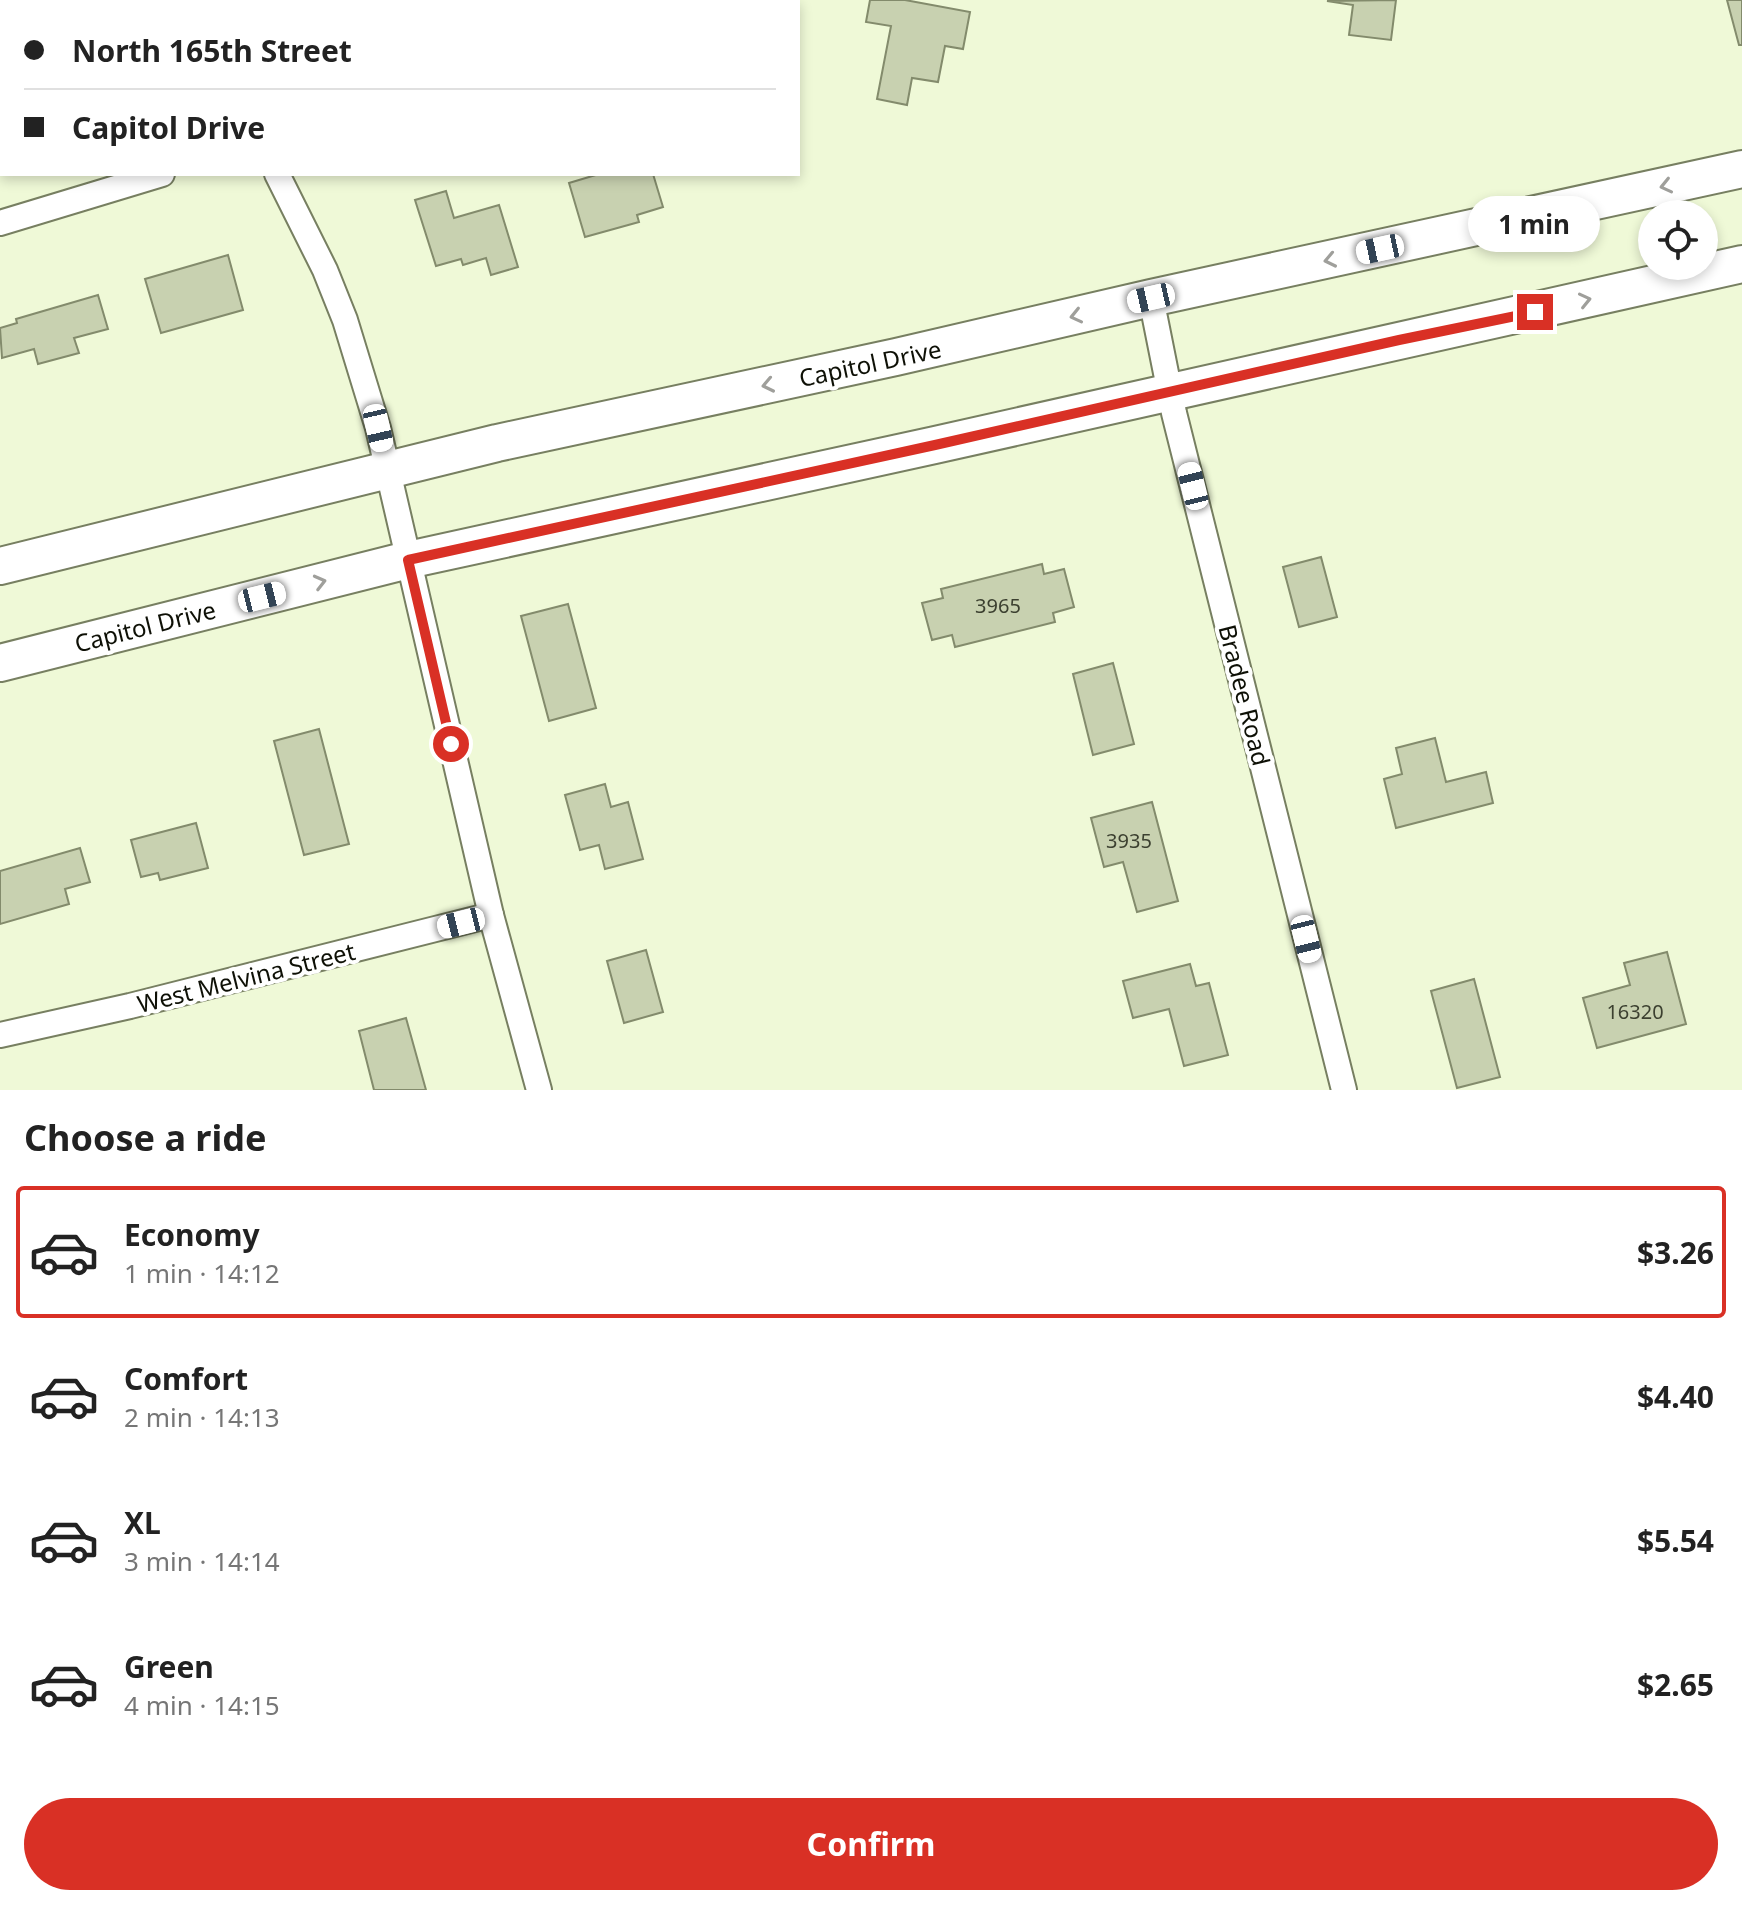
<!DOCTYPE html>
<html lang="en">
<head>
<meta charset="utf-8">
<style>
  :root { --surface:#fff; --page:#f2f2f2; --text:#222; --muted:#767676; --line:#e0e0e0; --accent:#d93025 }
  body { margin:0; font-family:"Noto Sans",sans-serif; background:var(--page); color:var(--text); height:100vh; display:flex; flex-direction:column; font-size:30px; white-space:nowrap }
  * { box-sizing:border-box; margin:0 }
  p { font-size:26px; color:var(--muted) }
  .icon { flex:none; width:44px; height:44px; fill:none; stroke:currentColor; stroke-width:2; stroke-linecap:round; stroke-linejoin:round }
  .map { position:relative; height:1090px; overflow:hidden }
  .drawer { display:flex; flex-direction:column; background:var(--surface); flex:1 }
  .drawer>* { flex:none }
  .banner { position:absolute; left:0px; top:0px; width:800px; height:176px; box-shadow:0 4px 12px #0003; display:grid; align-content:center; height:176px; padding:0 24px; background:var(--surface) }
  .fabs { position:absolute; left:1638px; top:200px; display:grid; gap:16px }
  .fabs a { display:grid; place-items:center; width:80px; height:80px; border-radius:50%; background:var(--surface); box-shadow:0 4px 12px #0003; font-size:40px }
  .end { position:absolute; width:36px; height:36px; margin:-18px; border:10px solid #d93025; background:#fff; box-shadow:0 0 0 4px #fff }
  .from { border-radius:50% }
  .bubble { position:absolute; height:56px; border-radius:28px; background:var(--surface); box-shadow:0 4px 12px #0003; font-size:26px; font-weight:700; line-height:56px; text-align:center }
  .car { position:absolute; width:24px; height:48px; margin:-24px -12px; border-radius:10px; box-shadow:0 0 6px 2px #0007; background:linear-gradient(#fff 24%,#345 0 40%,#fff 0 76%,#345 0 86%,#fff 0) }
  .banner b { display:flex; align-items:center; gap:28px; height:76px; font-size:30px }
  .banner b+b { border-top:2px solid var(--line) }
  .banner i { width:20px; height:20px; background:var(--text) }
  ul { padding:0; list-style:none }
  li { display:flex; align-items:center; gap:24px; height:132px; margin:0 16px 12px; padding:0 8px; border:4px solid transparent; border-radius:8px }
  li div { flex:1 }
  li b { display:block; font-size:30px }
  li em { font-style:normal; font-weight:700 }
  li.on { border-color:var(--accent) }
  li>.icon { width:72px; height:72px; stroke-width:1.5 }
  h2 { padding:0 24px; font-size:36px; line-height:96px }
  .action { display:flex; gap:16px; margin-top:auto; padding:16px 24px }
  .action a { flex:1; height:92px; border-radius:48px; background:var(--accent); color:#fff; font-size:32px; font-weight:700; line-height:92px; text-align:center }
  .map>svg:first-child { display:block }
  .building { fill:#c8d1b0; stroke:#838b6c; stroke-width:2 }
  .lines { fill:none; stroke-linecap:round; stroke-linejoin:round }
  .street-casing { stroke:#777f61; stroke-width:28 }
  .primary-casing { stroke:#777f61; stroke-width:40 }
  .street { stroke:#fff; stroke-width:24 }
  .primary { stroke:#fff; stroke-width:36 }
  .oneway { stroke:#9f9f9b }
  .route { stroke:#d93025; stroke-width:10 }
  .labels { text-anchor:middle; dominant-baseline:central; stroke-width:8; stroke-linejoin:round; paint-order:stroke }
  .number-label { font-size:20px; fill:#3c4030 }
  .street-label { font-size:24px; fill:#0e1006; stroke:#fff }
</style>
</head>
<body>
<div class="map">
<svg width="1742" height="1090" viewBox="0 0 1742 1090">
  <rect width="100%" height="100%" fill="#eff9d7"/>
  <!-- building -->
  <g class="building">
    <path d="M870 0H905L970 12 963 49 945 46 938 82 912 78 907 105 877 99 891 26 866 22Z"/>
    <path d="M1396 0 1391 40 1349 35 1353 5 1327 1Z"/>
    <path d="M1727 0H1742V45H1739Z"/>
    <path d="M599 174H653L663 207 637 215 639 222 585 237 569 183Z"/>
    <path d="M446 191 454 218 499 205 518 267 491 275 486 258 463 265 461 259 436 266 415 200Z"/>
    <path d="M228 255 243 310 161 333 145 279Z"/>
    <path d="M98 295 108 329 74 338 79 353 38 364 34 349 2 358 0 328 17 323 16 319Z"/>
    <path d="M1321 557 1337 617 1299 627 1283 567Z"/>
    <path d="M1042 564 1044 574 1064 569 1074 607 1053 613 1055 622 955 647 952 635 932 640 922 603 943 598 941 589Z"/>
    <path d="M568 604 596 708 549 721 521 616Z"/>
    <path d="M1113 663 1134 744 1093 755 1073 674Z"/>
    <path d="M319 729 349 844 304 855 274 741Z"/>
    <path d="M1435 738 1446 782 1486 772 1493 803 1396 828 1384 779 1402 774 1396 748Z"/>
    <path d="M605 784 611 807 628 802 643 859 605 869 599 845 580 850 565 795Z"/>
    <path d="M1152 802 1178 901 1137 912 1123 862 1104 867 1091 818Z"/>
    <path d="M196 823 208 868 160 880 158 873 141 877 131 840Z"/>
    <path d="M80 848 90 882 65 889 69 904 0 924V871Z"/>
    <path d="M646 950 663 1012 624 1023 607 961Z"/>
    <path d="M1667 952 1686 1024 1597 1048 1583 998 1630 985 1624 963Z"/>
    <path d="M1190 964 1196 986 1209 983 1228 1055 1184 1066 1169 1009 1133 1018 1123 981Z"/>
    <path d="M1474 979 1500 1077 1457 1088 1431 991Z"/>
    <path d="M406 1018 426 1090H374L359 1031Z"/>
  </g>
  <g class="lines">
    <!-- street casing -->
    <g class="street-casing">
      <g id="street">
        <path d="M186 0 187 2"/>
        <path d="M690 2 693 0"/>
        <path d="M277 174 325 270 345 320 378 428 491 915 539 1090"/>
        <path d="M0 223 162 174"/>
        <path d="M1151 298 1174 413 1344 1090"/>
        <path d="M0 1035 130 1006 491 915"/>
      </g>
    </g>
    <!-- primary casing -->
    <g class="primary-casing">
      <g id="primary">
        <path d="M0 566 497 443 896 357 1151 298 1742 169"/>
        <path d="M0 663 408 560 935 445 1742 264"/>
      </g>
    </g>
    <!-- street -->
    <use href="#street" class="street"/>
    <!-- primary -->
    <use href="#primary" class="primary"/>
  </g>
  <!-- one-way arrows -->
  <defs><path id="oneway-chevron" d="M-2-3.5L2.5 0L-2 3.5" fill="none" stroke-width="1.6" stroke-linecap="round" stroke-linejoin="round" transform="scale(2)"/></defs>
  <g class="oneway">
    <use href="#oneway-chevron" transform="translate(1666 186) rotate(167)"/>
    <use href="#oneway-chevron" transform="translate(1330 260) rotate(168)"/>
    <use href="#oneway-chevron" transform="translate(1585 300) rotate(-13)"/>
    <use href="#oneway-chevron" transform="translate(1076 316) rotate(167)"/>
    <use href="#oneway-chevron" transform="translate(768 385) rotate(168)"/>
    <use href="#oneway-chevron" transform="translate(320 582) rotate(-14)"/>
  </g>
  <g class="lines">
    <!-- route -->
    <path class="route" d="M451 744 408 560 935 445 1399 340 1535 312"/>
  </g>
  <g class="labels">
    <!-- number labels -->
    <g class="number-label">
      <text x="998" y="605">3965</text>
      <text x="1129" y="840">3935</text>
      <text x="1635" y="1011">16320</text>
    </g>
    <!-- street labels -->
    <g class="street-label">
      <text transform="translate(870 363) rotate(-12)">Capitol Drive</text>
      <text transform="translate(145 626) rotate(-14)">Capitol Drive</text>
      <text transform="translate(1245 695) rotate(76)">Bradee Road</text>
      <text transform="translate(246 977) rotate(-14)">West Melvina Street</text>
    </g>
  </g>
</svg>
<div class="fabs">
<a><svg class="icon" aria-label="locate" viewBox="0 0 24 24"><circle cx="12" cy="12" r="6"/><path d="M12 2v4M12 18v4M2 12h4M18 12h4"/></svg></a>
</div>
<i class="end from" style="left:451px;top:744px"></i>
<i class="end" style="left:1535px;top:312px"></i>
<div class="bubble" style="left:1468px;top:196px;width:132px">1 min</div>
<i class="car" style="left:1380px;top:249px;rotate:258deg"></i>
<i class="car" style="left:1151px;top:298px;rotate:257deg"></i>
<i class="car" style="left:378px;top:428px;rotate:167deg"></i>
<i class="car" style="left:1193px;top:486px;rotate:346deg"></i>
<i class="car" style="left:262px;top:597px;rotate:76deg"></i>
<i class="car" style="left:461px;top:923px;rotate:256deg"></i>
<i class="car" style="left:1306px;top:939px;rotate:166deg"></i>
<div class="banner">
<b><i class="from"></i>North 165th Street</b>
<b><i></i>Capitol Drive</b>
</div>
</div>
<section class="drawer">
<h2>Choose a ride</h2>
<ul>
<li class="on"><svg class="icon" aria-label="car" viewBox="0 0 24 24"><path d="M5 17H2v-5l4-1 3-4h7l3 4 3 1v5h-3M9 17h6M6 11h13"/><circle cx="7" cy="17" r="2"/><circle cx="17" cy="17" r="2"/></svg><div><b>Economy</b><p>1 min · 14:12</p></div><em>$3.26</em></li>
<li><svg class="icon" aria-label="car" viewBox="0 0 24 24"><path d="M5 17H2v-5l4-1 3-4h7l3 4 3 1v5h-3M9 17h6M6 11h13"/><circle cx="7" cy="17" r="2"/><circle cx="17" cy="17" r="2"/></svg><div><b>Comfort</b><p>2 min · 14:13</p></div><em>$4.40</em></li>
<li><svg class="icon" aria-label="car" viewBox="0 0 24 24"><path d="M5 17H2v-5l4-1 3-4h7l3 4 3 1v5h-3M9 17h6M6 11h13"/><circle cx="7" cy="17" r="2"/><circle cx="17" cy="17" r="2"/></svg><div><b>XL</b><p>3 min · 14:14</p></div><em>$5.54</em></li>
<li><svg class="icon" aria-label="car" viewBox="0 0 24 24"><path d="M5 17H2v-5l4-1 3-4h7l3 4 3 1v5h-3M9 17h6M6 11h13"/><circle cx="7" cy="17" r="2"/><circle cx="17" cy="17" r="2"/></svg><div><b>Green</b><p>4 min · 14:15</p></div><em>$2.65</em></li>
</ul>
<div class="action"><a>Confirm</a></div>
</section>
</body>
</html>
